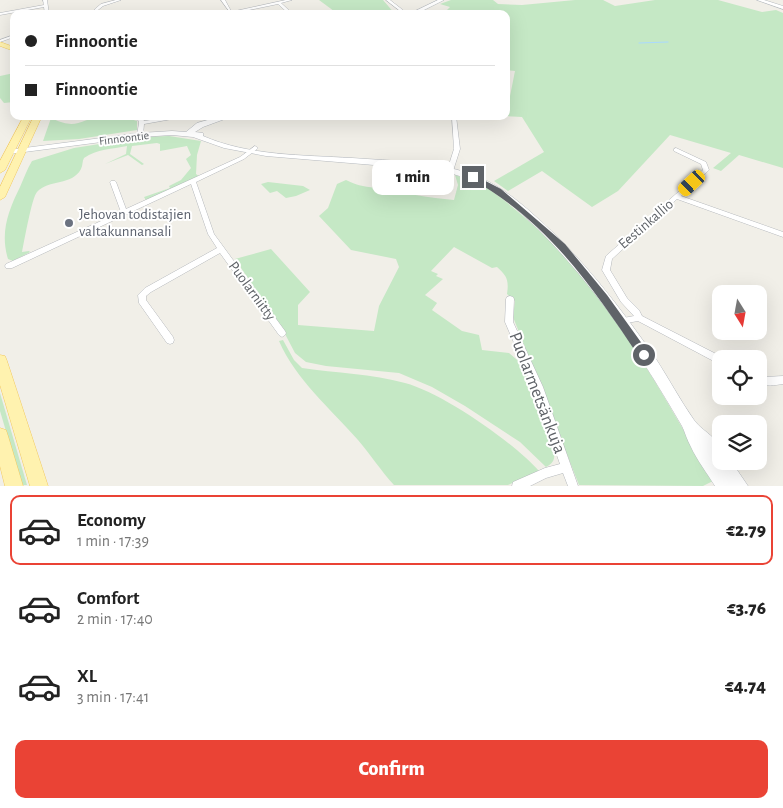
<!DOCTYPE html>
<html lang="en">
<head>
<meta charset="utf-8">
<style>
  :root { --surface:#fff; --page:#f2f2f2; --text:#222; --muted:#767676; --line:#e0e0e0; --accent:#ea4335 }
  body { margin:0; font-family:"Alegreya Sans",sans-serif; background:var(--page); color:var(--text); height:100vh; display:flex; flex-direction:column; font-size:19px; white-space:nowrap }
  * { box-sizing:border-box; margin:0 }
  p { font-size:16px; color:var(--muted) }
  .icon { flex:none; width:28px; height:28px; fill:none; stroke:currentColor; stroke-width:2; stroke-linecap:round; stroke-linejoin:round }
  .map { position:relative; height:486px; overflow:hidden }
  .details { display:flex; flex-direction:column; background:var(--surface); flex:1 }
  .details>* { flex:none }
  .hud { position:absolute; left:10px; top:10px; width:500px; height:110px; border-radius:10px; box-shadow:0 5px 20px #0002; display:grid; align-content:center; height:110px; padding:0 15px; background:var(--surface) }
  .needle { width:32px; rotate:169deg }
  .buttons { position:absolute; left:712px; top:285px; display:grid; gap:10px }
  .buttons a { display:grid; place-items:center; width:55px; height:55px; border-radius:10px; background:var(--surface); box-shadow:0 5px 20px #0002; font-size:25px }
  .end { position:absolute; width:22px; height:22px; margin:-11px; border:6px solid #5f6368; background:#fff; box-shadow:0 0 0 2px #fff }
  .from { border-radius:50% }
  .bubble { position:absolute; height:35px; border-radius:10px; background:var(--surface); box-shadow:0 5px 20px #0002; font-size:16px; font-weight:800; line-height:35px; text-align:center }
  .car { position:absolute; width:15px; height:30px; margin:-15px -8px; border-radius:6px; box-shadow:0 0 4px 1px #0007; background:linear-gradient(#f5c518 24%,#345 0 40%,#f5c518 0 76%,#345 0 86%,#f5c518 0) }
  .hud b { display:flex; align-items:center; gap:18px; height:48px; font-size:19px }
  .hud b+b { border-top:1px solid var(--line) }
  .hud i { width:12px; height:12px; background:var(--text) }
  ul { padding:9px 0 0; list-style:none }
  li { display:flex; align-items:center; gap:15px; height:70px; margin:0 10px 8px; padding:0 5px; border:2px solid transparent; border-radius:10px }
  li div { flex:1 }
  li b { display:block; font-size:19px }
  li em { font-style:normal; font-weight:800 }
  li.current { border-color:var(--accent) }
  li>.icon { width:45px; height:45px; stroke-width:1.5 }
  .primary-button { display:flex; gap:10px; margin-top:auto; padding:10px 15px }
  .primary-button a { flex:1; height:58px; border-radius:10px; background:var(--accent); color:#fff; font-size:20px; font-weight:800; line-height:58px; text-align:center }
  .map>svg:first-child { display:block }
  .green { fill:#c5e8c5 }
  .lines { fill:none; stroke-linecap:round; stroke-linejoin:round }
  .stream { stroke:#aadaff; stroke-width:1 }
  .street-casing { stroke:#b5b8bc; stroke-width:1 }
  .secondary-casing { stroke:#b6babf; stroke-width:1 }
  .primary-casing { stroke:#f2c960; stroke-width:1 }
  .street { fill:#fff; fill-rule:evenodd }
  .secondary { fill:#fff; fill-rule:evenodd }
  .primary { fill:#fff2af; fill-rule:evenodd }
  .route { fill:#5f6368 }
  .worship-dot { fill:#6b7280; stroke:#fff; stroke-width:2 }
  .labels { text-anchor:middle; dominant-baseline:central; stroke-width:4; stroke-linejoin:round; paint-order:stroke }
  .far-street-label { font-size:12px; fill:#5f6368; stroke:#fff }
  .worship-label { font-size:15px; fill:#5b616d; stroke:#fff; text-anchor:start }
  .street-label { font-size:15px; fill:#5f6368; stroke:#fff }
  .near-street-label { font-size:18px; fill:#5f6368; stroke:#fff }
</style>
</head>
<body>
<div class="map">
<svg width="783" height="486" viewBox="0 0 783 486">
  <rect width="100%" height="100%" fill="#f1efe8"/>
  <!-- green -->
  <g class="green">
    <path d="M319 0H383L395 14H338Z"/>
    <path d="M451 0H493L498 4 522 5 575 0H603L615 6 655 0H718L762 12 776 10 783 13V168L739 155 721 171 713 168 731 153 670 135 618 191 592 207 542 171 508 191 494 181 544 152 522 117 506 116 515 71 506 70V14H461L446 11 450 7 440 4Z"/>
    <path d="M14 73V102L4 103 0 98V76Z"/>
    <path d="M103 116 124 117 137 121V130L79 139 43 141 51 118C78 131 79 119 103 116Z"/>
    <path d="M169 136 201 141 197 155 196 174 200 177 147 202 144 197 170 188 169 186 181 180 191 168 186 159 191 155 187 146 160 151V144L157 143 132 146 130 154 144 164 142 165 128 155 105 164 126 154 127 146C112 149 97 149 84 158 82 161 83 165 81 169 72 186 49 179 37 192 32 197 24 242 22 252L29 251 30 252 13 261 8 259C0 233 8 211 20 187 24 178 27 169 32 161L74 148 144 137Z"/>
    <path d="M455 175C463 178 472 180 480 184 496 193 509 204 523 216 606 286 659 389 713 481L703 486 579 485 513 317 515 301 507 294C509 280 507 276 497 267L492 268 454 247 431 271 438 274 436 276 443 279 425 295 437 303 432 310 462 331 479 335 482 350 509 353 522 364 554 451C555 459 554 463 546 467L520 442 465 406 432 387 399 373 326 366 306 362 295 353 284 332 235 259 271 249 310 292 298 305V325L374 331 379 306 399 267 396 259 351 250 319 216 328 208 337 184 346 180C360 187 366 186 380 189 405 193 429 198 454 200L458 185Z"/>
    <path d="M268 182 303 186 310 190 296 196 286 198 277 191 270 193 261 184Z"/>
    <path d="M283 340 294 360 302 368C336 373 372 374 405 383 443 393 513 442 539 471L508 485H394C381 471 371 455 358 440 331 409 296 380 279 341Z"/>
    <path d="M0 393 27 485H22L0 411Z"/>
  </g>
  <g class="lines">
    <!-- stream -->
    <path class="stream" d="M639 43 668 42"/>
    <!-- street casing -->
    <g class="street-casing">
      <g id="street">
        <path d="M43 0H47L49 14H45L44 7 0 15V13L44 5Z"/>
        <path d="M116 0H121L103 6 98 10V14H94L95 9 101 4Z"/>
        <path d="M221 0H225L231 11H229Z"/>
        <path d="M286 0H292L281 3 293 14H289L278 4 230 14H222Z"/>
        <path d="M386 0H390L408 14H404Z"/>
        <path d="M14 35V37L0 42V40Z"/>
        <path d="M128 116H135L143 119 144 121 176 116H189L144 124 143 135 140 137 137 135 139 123V121Z"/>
        <path d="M452 116H456L460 149 453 171 450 173 447 171 454 149Z"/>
        <path d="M255 146 258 148 257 149 244 159 196 182 214 234 285 331 286 333 285 335 282 337 279 335 220 253 151 292 146 296V300L173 337 174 340 173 343 170 344 167 343 139 303 138 295 145 288 217 248 208 234 191 184 12 268H6L5 266 6 264 121 212 110 182 111 181H115L116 182 126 209 240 157Z"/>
        <path d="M676 148 706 162 709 170 681 196 783 232V237L677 199 612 259 610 270 627 298 639 310 642 316 724 358 721 359V365L638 321 621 324 618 323 617 321 618 319 634 316 621 302 602 270 606 256 703 170 701 164 674 151V149Z"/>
        <path d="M510 296 513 297 514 299 513 322 543 387 578 486H568L563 473 546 478 530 486H512L513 482 545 468 560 464 533 387 505 322 506 299 507 297Z"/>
        <path d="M759 374 765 377 783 376V384C775 385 766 387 759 383Z"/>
      </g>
    </g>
    <!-- secondary casing -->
    <g class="secondary-casing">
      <g id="secondary">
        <path d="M438 0H444L416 14H409Z"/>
        <path d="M757 0H764L783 6V9Z"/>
        <path d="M222 116H233L203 127 195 132 203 133V136C249 156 303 155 352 158 392 161 434 161 471 174 496 183 515 198 534 215 582 257 620 307 656 359 669 379 680 400 694 420 701 430 714 435 720 447 722 451 721 457 721 461H731L748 486H715C707 473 697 460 691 447 687 440 685 432 682 426 641 355 596 287 538 229 522 214 505 197 485 186 469 178 452 173 434 170L266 156 224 148 193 137 172 135 140 137 9 154 5 152 9 150 140 133 172 131 186 132 197 123Z"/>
      </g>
    </g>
    <!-- primary casing -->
    <g class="primary-casing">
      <g id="primary">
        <path d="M0 42 14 47V51L0 46Z"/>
        <path d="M24 116H32L5 170 0 173V161Z"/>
        <path d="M34 116H42L5 197 0 200V187Z"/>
        <path d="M0 355 5 356 7 361 48 486H30L0 385Z"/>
        <path d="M0 428 6 430 8 436 23 486H5L0 466Z"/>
      </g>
    </g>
    <!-- street -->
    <use href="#street" class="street"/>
    <!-- secondary -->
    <use href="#secondary" class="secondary"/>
    <!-- primary -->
    <use href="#primary" class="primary"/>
  </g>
  <!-- route -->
  <path class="route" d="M471 176H476L501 189 565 244 607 295 648 352V358H640C593 288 547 220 471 179Z"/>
  <!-- markers -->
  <circle class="worship-dot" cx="69" cy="223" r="5"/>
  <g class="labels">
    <!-- far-street labels -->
    <g class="far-street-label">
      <text transform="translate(124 138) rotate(-7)">Finnoontie</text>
    </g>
    <!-- worship labels -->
    <g class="worship-label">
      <text x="79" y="214">Jehovan todistajien<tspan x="79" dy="17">valtakunnansali</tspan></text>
    </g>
    <!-- street labels -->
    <g class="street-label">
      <text transform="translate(646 224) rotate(-41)">Eestinkallio</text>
      <text transform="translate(252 291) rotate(54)">Puolarniitty</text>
    </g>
    <!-- near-street labels -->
    <g class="near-street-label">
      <text transform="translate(537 393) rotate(69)">Puolarmetsänkuja</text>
    </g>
  </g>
</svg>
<div class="buttons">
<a><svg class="needle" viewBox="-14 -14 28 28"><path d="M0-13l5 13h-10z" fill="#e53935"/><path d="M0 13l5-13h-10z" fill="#767676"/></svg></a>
<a><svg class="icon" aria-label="locate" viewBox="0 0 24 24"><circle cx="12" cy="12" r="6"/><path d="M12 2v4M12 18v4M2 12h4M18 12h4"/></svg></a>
<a><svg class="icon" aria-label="layers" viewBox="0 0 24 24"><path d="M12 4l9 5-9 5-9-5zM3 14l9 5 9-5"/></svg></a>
</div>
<i class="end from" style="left:644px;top:355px"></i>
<i class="end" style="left:473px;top:177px"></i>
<div class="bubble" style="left:372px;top:160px;width:82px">1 min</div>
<i class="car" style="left:692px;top:183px;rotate:227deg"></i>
<div class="hud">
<b><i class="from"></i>Finnoontie</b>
<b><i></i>Finnoontie</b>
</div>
</div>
<section class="details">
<ul>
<li class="current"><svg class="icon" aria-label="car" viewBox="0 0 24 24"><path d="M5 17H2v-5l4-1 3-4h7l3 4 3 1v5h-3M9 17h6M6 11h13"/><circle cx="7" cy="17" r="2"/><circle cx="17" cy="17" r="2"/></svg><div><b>Economy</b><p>1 min · 17:39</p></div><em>€2.79</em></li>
<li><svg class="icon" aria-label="car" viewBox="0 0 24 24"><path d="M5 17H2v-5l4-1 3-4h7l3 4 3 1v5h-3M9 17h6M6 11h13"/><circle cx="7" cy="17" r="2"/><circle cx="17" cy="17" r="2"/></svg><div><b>Comfort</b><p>2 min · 17:40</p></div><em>€3.76</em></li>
<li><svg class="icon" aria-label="car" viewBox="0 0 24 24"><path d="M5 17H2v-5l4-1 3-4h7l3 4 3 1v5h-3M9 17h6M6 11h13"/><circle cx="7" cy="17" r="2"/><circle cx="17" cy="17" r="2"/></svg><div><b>XL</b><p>3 min · 17:41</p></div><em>€4.74</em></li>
</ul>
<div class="primary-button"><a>Confirm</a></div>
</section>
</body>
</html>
